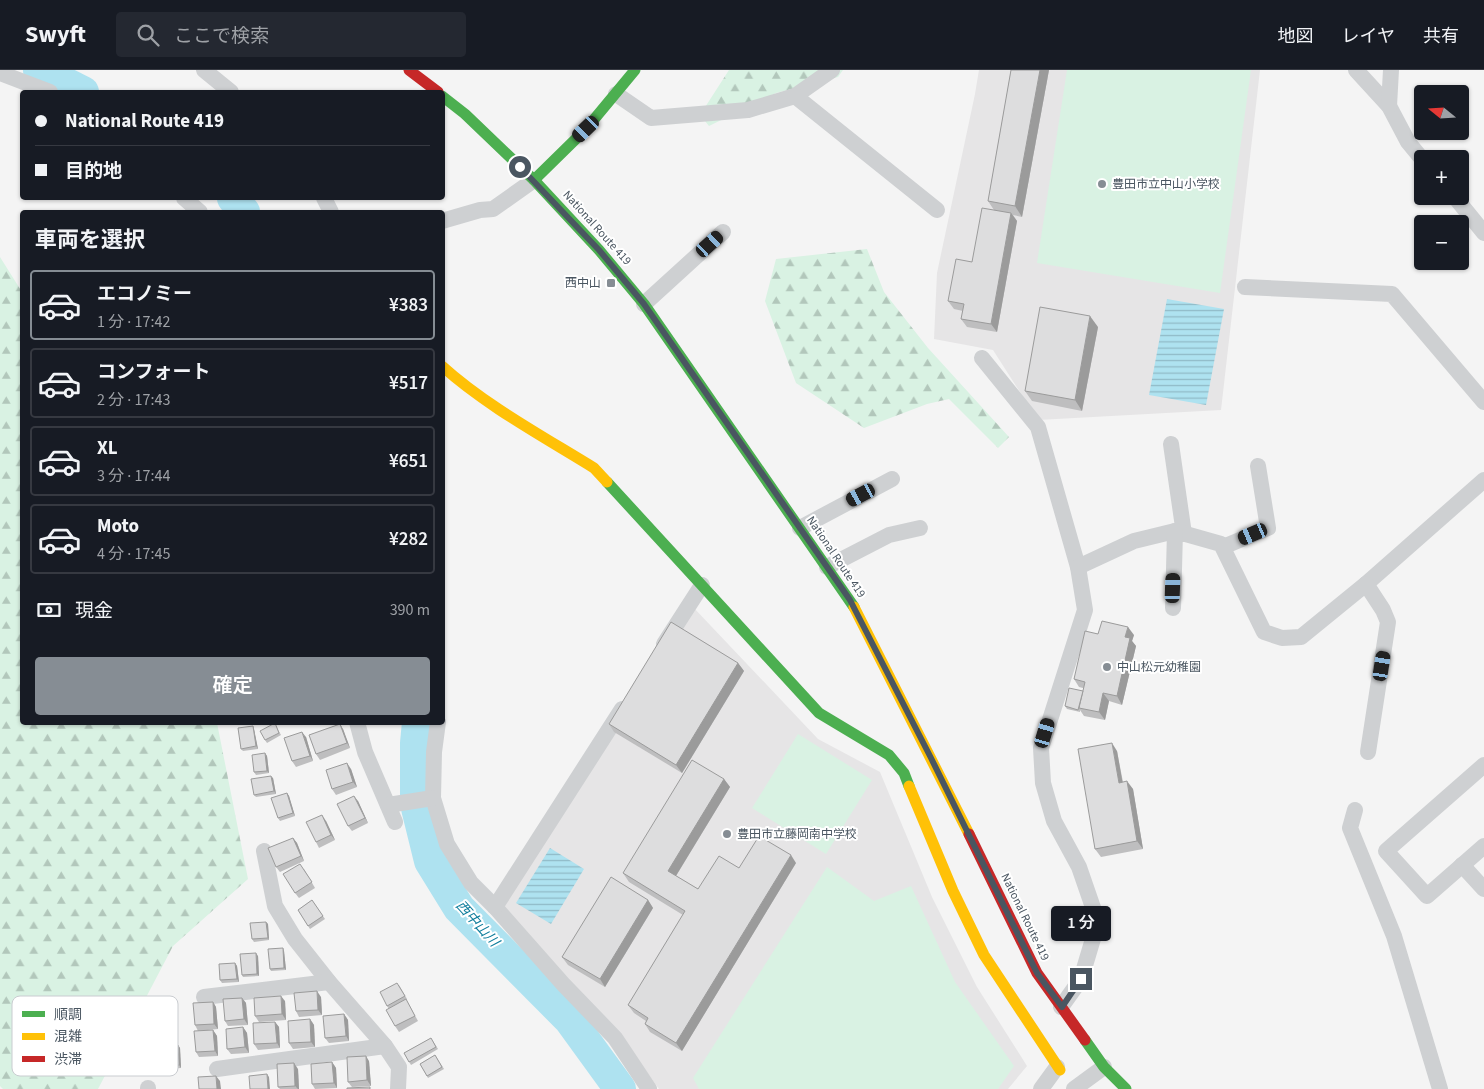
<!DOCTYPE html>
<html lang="ja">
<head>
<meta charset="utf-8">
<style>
  :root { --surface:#171b24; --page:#242831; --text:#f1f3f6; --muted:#9ea1a6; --line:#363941; --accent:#868d94 }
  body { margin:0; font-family:"Source Sans 3","Noto Sans JP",sans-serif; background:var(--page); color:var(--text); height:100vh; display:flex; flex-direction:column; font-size:19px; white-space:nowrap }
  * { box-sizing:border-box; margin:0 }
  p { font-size:16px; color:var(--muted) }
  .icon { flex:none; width:28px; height:28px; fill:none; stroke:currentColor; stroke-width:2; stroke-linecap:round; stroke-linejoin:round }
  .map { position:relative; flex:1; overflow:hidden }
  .sheet { position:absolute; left:20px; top:140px; width:425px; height:515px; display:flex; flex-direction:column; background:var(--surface); border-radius:5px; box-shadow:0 1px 4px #0004 }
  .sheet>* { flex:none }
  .guide { position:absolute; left:20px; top:20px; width:425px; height:110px; border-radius:5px; box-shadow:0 1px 4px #0004; display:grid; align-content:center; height:110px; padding:0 15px; background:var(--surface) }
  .needle { width:32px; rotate:288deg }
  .controls { position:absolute; left:1414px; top:15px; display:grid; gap:10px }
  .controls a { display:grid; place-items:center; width:55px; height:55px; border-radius:5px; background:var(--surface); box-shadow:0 1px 4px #0004; font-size:25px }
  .end { position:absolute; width:22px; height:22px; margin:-11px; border:6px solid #4a5661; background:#fff; box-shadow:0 0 0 2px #fff }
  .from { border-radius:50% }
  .bubble { position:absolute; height:35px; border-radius:5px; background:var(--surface); box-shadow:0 1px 4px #0004; font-size:16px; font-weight:600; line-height:35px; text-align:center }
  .car { position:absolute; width:15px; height:30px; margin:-15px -8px; border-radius:6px; box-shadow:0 0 4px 1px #0007; background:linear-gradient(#222 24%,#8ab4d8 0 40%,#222 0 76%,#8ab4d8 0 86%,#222 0) }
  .guide b { display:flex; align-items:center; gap:18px; height:48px; font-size:19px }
  .guide b+b { border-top:1px solid var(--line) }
  .guide i { width:12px; height:12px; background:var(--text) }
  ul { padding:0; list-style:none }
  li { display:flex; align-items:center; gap:15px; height:70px; margin:0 10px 8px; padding:0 5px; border:2px solid var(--line); border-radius:5px }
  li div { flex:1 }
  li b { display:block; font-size:19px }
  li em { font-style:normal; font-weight:600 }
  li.active { border-color:var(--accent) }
  li>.icon { width:45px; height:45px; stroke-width:1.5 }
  h2 { padding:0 15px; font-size:22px; line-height:60px }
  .pay { display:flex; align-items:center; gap:12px; height:55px; padding:0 15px; font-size:19px }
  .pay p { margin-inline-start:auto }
  .cta { display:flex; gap:10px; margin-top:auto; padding:10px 15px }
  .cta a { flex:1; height:58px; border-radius:5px; background:var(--accent); color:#fff; font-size:20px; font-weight:600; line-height:58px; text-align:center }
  header { display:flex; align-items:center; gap:30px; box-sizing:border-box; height:70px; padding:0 25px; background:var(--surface); border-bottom:1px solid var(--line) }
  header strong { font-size:24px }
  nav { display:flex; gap:28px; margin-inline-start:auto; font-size:18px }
  .search { width:350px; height:45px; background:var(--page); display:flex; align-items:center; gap:12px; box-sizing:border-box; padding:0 18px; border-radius:5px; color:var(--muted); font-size:19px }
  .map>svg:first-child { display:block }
  .education { fill:#e6e5e6 }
  .forest { fill:url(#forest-firs) }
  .park { fill:#d9f2e3 }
  .water { fill:url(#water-rules) }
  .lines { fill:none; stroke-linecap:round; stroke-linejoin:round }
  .river { stroke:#aee2f0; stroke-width:32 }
  .street { stroke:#ced0d2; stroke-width:16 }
  .fast { stroke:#4caf50; stroke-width:11 }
  .slow { stroke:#ffc107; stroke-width:11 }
  .jam { stroke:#c62828; stroke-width:11 }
  .wall { fill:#bebebf }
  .shaded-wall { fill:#9b9b9b }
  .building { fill:#ddddde; stroke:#9b9b9b }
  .route { stroke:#4a5661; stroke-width:6 }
  .poi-dot { fill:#868d94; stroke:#fff; stroke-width:2 }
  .labels { text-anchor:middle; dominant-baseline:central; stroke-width:4; stroke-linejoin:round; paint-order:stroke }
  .poi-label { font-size:12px; fill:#4a5661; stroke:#fff; text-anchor:start }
  .street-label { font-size:12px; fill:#4a5661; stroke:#fff }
  .water-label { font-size:14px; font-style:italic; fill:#0c7c9b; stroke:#fff }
  .key { fill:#fff; stroke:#c9ccd0; stroke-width:1 }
  .key-label { font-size:14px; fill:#4a5661 }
</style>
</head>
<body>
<header>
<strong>Swyft</strong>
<div class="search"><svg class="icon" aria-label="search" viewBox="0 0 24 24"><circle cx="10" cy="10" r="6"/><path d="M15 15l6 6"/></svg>ここで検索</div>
<nav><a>地図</a><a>レイヤ</a><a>共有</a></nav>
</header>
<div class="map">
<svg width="1484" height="1019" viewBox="0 0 1484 1019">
  <defs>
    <pattern id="forest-firs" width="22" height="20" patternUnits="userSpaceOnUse" patternTransform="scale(1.25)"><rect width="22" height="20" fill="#d9f2e3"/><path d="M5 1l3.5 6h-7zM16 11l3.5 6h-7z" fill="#b2c7bb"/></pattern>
    <pattern id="water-rules" width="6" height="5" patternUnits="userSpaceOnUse" patternTransform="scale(1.25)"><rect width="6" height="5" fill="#aee2f0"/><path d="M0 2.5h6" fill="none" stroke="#90bac6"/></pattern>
  </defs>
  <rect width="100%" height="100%" fill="#f4f4f4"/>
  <!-- education -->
  <g class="education">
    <path d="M979 0H1260L1221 340 1038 350 993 280 934 269 937 203 975 24Z"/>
    <path d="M693 537 818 669 880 702 932 827 977 917 1027 996 1008 1019H659L620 965 564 908 504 836Z"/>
  </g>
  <!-- forest -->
  <g class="forest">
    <path d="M729 0H843L838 7 776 23 709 56 700 45Z"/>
    <path d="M867 179 884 222 928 278 1009 367 998 378 949 329 927 334 864 358 796 313 765 231 776 189Z"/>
    <path d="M0 187 22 222V652L217 653 248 809 173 876 98 1019H3L0 1016Z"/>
  </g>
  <!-- park -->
  <g class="park">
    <path d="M1067 0H1251L1220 223 1037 193Z"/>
    <path d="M798 664 872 710 826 784 752 738Z"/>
    <path d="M827 797 874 831 911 816 955 912 1014 996 998 1019H699L693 1008Z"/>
  </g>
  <!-- water -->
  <g class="water">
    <path d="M1167 229 1224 239 1206 335 1149 325Z"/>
    <path d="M550 778 584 799 551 854 516 833Z"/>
  </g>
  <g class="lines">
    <!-- river -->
    <g class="river">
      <path d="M39 0 83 22"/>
      <path d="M233 128 244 142"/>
      <path d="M418 652 416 673V734L430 791 459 838 570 950 620 1019"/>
    </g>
    <!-- street -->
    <g class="street">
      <path d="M204 0 231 22"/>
      <path d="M1356 0 1389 36 1408 72 1422 89"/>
      <path d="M0 3 50 22"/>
      <path d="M616 24 651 48 748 40 795 26 832 0"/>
      <path d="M795 26 937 140"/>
      <path d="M1389 36 1391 0"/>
      <path d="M1454 126 1484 163"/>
      <path d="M184 128 200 142"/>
      <path d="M324 128 331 142"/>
      <path d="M442 151 480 140 493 139 534 110"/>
      <path d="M1245 217 1392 224 1484 332"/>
      <path d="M644 234 723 162"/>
      <path d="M982 288 1038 357 1078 497 1085 540 1041 678 1043 713 1054 751 1079 797 1098 852 1081 909 1061 937"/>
      <path d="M1171 374 1184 464"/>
      <path d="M800 458 892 409"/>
      <path d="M1223 477 1268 458 1258 396"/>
      <path d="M827 497 889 465 920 458"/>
      <path d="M1078 497 1134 471 1175 461 1221 474 1264 562 1282 568 1301 567 1366 514 1484 410"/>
      <path d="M1366 514 1383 540 1388 552 1368 682"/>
      <path d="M1173 538 1175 461"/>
      <path d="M664 574 702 515"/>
      <path d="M357 652 365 682 395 752"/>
      <path d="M438 652 434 682 433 728 447 774 471 813 495 837 563 914 615 968 649 1019"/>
      <path d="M1484 695 1386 781 1427 826 1484 776"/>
      <path d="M388 735 433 728"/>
      <path d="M1355 740 1350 758 1394 866 1440 1019"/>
      <path d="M264 781 275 836 295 869 329 912 385 976 399 997 398 1019"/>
      <path d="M1462 795 1484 819"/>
      <path d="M495 837 622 639"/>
      <path d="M204 927 329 912"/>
      <path d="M217 999 385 976"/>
      <path d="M148 1019V1018"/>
      <path d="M1041 1019 1057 997"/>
      <path d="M1074 1019 1104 997"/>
    </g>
    <!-- fast -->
    <g class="fast">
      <path d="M442 26 465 44 534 110 599 180 644 234 854 537"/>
      <path d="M534 110 586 59 635 0"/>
      <path d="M607 412 819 643 889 685 904 703 909 716"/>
      <path d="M1085 970 1104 997 1126 1019"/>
    </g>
    <!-- slow -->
    <g class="slow">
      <path d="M442 296C485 335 544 367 594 398L607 412"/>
      <path d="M854 537 969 764"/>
      <path d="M909 716 953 821 984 885 1060 1000"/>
    </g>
    <!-- jam -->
    <g class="jam">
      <path d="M409 0 438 22"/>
      <path d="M969 764 1037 903 1085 970"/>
    </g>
  </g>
  <!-- wall -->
  <g class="wall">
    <path d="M1011 0H1049L1022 147 1013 145 1017 151 997 262 967 257 961 249 963 241 954 239 948 231 972 192 994 140 988 131Z"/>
    <path d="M1098 257 1082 341 1032 331 1025 321Z"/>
    <path d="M1098 564 1134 565 1132 571 1136 576 1122 635 1109 631 1105 650 1084 646 1080 640V642L1067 639 1065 636 1083 621V618L1079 617 1074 609Z"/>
    <path d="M738 593 744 601 682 703 614 662 609 654Z"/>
    <path d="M253 656 254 659 258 679 243 681 241 679Z"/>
    <path d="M276 656 281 665 267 673 265 670Z"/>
    <path d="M343 659 350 678 320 690 316 684Z"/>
    <path d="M306 667 313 691 296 697 292 691Z"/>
    <path d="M1117 681 1123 712 1133 719 1143 779 1101 787 1095 779Z"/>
    <path d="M265 683 267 686 269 703 256 705 254 702Z"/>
    <path d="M351 699 357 717 336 725 332 719Z"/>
    <path d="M273 708 276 724 256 727 254 725Z"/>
    <path d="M724 709 730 717 676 806 698 819 739 798 796 793 682 981 650 962 645 954 646 951 634 943 628 935 683 845 629 812 623 803Z"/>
    <path d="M287 723 289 726 295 746 280 751 278 748Z"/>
    <path d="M358 731 368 753 352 761 348 756Z"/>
    <path d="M326 751 335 770 319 778 316 772Z"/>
    <path d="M293 768 297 773 304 791 280 802 276 797Z"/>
    <path d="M304 799 315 818 299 828 295 823Z"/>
    <path d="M312 830 325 849 310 859 298 840Z"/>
    <path d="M648 830 653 838 605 917 568 895 562 887Z"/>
    <path d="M266 852 268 854 269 870 254 872 252 869Z"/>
    <path d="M283 878 284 881 286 900 271 901 270 899Z"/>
    <path d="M258 886 259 906 243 907 242 905Z"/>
    <path d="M235 893 237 896 239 912 222 913 220 910Z"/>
    <path d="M399 915 407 929 389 939 387 936Z"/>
    <path d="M321 927 322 945 299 947 296 941Z"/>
    <path d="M242 928 246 933 248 955 228 956 225 951Z"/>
    <path d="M406 929 418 951 399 962 395 956Z"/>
    <path d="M285 931 286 950 259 952 255 946Z"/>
    <path d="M213 932 216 937 218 959 198 961 195 955Z"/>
    <path d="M344 944 348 950 349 971 329 973 325 968Z"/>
    <path d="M310 949 314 955 315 977 293 979 289 973Z"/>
    <path d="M275 952 279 957 280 978 258 980 254 974Z"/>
    <path d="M243 957 247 963 249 983 231 984 227 979Z"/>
    <path d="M213 960 217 966 218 986 199 987 196 982Z"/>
    <path d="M431 968 438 979 411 995 404 983Z"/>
    <path d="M178 975 180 978 181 998 167 999 165 996Z"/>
    <path d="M435 985 444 999 428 1008 420 994Z"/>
    <path d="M369 991 371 1016 352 1017 348 1012Z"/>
    <path d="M332 992 336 998 337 1018 315 1019 312 1014Z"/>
    <path d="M298 999 299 1019H280L278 1017Z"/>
  </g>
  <!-- shaded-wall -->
  <g class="shaded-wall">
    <path d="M1040 0H1049L1022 147 1015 136Z"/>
    <path d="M1011 143 1017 151 997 262 991 254Z"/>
    <path d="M1090 246 1098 257 1082 341 1075 330Z"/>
    <path d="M1128 557 1134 565 1132 571 1136 576 1122 635 1117 626 1125 567Z"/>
    <path d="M738 593 744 601 682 703 676 695Z"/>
    <path d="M1103 623 1109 631 1105 650 1099 642Z"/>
    <path d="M340 654 343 659 350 678 347 673Z"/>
    <path d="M253 656 254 659 258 679 256 676Z"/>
    <path d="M302 662 306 667 313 691 310 686Z"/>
    <path d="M1112 673 1117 681 1124 721 1119 713Z"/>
    <path d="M265 683 267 686 269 703 267 701Z"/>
    <path d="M347 693 351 699 357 717 353 712Z"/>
    <path d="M271 706 273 708 276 724 274 721Z"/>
    <path d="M724 709 730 717 674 809 668 801Z"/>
    <path d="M1127 711 1133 719 1143 779 1137 771Z"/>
    <path d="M287 723 289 726 295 746 293 743Z"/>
    <path d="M354 726 358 731 368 753 365 748Z"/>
    <path d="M322 745 326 751 335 770 331 765Z"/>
    <path d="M293 768 297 773 304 791 301 786Z"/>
    <path d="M791 785 796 793 682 981 676 973Z"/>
    <path d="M648 830 653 838 605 917 600 909Z"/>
    <path d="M266 852 268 854 269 870 268 868Z"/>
    <path d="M283 878 284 881 286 900 284 898Z"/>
    <path d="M256 883 258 886 259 906 257 904Z"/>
    <path d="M235 893 237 896 239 912 237 909Z"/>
    <path d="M317 921 321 927 322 945 318 940Z"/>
    <path d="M281 926 285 931 286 950 282 944Z"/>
    <path d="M242 928 246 933 248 955 244 949Z"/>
    <path d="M213 932 216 937 218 959 214 954Z"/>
    <path d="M344 944 348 950 349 971 346 966Z"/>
    <path d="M310 949 314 955 315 977 311 972Z"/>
    <path d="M275 952 279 957 280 978 277 973Z"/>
    <path d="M243 957 247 963 249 983 245 977Z"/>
    <path d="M213 960 217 966 218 986 215 981Z"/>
    <path d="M178 975 180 978 181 998 179 995Z"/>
    <path d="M366 986 369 991 371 1016 367 1010Z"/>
    <path d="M332 992 336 998 337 1018 334 1013Z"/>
    <path d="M294 993 298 999 299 1019H298L295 1016Z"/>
    <path d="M267 1004 269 1007 270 1019H268Z"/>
    <path d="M216 1006 220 1011 221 1019H217Z"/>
  </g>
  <!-- building -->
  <g class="building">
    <path d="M1011 0H1040L1015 136 988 131Z"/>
    <path d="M982 138 1011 143 991 254 961 249 964 234 948 231 956 189 972 192Z"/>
    <path d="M1040 237 1090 246 1075 330 1025 321Z"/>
    <path d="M1102 551 1128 557 1125 567 1130 568 1117 626 1103 623 1099 642 1079 638 1085 612 1074 609 1085 561 1098 564Z"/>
    <path d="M671 552 738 593 676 695 609 654Z"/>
    <path d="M1069 618 1083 621 1078 640 1065 636Z"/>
    <path d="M275 653 279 663 265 670 260 661Z"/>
    <path d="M340 654 347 673 316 684 309 665Z"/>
    <path d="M253 656 256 676 241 679 238 658Z"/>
    <path d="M302 662 310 686 292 691 284 668Z"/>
    <path d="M1112 673 1119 713 1127 711 1137 771 1095 779 1078 679Z"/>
    <path d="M265 683 267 701 254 702 252 685Z"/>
    <path d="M692 690 724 709 668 801 698 819 719 786 739 798 759 766 791 785 676 973 645 954 648 948 628 935 685 841 623 803Z"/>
    <path d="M347 693 353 712 332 719 326 700Z"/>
    <path d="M271 706 274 721 254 725 251 709Z"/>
    <path d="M287 723 293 743 278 748 271 728Z"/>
    <path d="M354 726 365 748 348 756 337 734Z"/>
    <path d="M322 745 331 765 316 772 306 752Z"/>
    <path d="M293 768 301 786 276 797 268 778Z"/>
    <path d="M300 794 312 812 295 823 283 804Z"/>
    <path d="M611 807 648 830 600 909 562 887Z"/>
    <path d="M312 830 323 846 308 856 298 840Z"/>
    <path d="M266 852 268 868 252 869 250 853Z"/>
    <path d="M283 878 284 898 270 899 268 879Z"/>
    <path d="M256 883 257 904 242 905 240 884Z"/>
    <path d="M235 893 237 909 220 910 219 894Z"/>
    <path d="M397 913 405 926 387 936 380 922Z"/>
    <path d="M317 921 318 940 296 941 294 923Z"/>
    <path d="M281 926 282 944 255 946 254 928Z"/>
    <path d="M242 928 244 949 225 951 223 929Z"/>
    <path d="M406 929 415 946 395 956 386 940Z"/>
    <path d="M213 932 214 954 195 955 193 933Z"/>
    <path d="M344 944 346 966 325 968 323 946Z"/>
    <path d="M310 949 311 972 289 973 288 951Z"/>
    <path d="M275 952 277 973 254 974 253 953Z"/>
    <path d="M243 957 245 977 227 979 226 959Z"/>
    <path d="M213 960 215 981 196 982 194 961Z"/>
    <path d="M431 968 436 977 409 992 404 983Z"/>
    <path d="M178 975 179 995 165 996 163 976Z"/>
    <path d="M435 985 442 997 427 1006 420 994Z"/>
    <path d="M366 986 367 1010 348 1012 347 987Z"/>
    <path d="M332 992 334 1013 312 1014 311 994Z"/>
    <path d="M294 993 295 1016 278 1017 277 994Z"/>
    <path d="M267 1004 268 1019H250L249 1006Z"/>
    <path d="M216 1006 217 1019H199L198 1007Z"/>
    <path d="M370 1017V1019H347V1018Z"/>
  </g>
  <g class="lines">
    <!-- route -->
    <path class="route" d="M520 97 599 180 644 234 850 530 931 688 1037 903 1062 937 1081 909"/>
  </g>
  <!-- markers -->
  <g class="poi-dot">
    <circle cx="1102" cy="114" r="5"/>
    <rect x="606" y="208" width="10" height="10" rx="2.5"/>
    <circle cx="1107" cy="597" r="5"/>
    <circle cx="727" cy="764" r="5"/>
  </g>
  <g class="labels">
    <!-- poi labels -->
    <g class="poi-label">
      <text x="1112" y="114">豊田市立中山小学校</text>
      <text x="601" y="213" text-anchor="end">西中山</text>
      <text x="1117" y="597">中山松元幼稚園</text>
      <text x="737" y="764">豊田市立藤岡南中学校</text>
    </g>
    <!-- street labels -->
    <g class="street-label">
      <text transform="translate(597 158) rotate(48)">National Route 419</text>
      <text transform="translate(836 487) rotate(56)">National Route 419</text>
      <text transform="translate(1025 847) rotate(64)">National Route 419</text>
    </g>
    <!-- water labels -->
    <g class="water-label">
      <text transform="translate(477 854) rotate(48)">西中山川</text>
    </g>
  </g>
  <!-- legend -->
  <rect x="12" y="926" width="166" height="80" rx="8" class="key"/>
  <rect x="22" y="941" width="23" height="6" fill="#4caf50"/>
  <rect x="22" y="963" width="23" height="7" fill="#ffc107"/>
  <rect x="22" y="986" width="23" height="6" fill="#c62828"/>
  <g class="key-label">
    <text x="54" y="949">順調</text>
    <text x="54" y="971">混雑</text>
    <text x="54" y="994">渋滞</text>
  </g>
</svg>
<div class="controls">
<a><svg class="needle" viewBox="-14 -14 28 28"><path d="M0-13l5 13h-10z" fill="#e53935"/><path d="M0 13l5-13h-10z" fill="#9ea1a6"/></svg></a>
<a>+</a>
<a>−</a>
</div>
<i class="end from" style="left:520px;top:97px"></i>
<i class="end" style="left:1081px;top:909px"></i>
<div class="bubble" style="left:1051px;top:836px;width:60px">1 分</div>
<i class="car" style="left:586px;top:59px;rotate:226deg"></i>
<i class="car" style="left:710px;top:174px;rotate:48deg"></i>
<i class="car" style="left:861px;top:425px;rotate:242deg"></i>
<i class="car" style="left:1253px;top:464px;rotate:247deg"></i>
<i class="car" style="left:1173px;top:518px;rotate:2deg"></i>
<i class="car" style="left:1382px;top:596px;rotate:9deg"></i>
<i class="car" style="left:1045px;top:663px;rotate:17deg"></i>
<div class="guide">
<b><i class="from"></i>National Route 419</b>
<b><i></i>目的地</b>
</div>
<section class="sheet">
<h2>車両を選択</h2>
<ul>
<li class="active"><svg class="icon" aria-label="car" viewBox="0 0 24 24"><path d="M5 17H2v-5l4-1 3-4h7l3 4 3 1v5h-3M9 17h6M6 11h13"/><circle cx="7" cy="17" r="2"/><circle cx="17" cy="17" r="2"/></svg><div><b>エコノミー</b><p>1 分 · 17:42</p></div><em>¥383</em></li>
<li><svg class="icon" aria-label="car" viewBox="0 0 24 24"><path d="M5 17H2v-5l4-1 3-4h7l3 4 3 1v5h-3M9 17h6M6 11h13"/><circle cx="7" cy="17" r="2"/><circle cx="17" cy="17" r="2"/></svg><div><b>コンフォート</b><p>2 分 · 17:43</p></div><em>¥517</em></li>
<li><svg class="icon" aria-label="car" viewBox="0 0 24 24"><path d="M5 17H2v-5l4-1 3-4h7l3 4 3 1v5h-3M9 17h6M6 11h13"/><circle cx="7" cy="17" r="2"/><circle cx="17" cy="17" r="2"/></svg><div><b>XL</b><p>3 分 · 17:44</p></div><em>¥651</em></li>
<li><svg class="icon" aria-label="car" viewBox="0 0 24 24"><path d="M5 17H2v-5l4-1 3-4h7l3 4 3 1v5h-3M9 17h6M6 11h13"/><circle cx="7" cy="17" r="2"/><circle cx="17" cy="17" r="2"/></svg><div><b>Moto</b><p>4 分 · 17:45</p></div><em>¥282</em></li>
</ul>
<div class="pay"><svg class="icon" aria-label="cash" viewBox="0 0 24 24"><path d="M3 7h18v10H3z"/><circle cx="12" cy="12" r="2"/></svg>現金<p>390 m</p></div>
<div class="cta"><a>確定</a></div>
</section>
</div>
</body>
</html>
